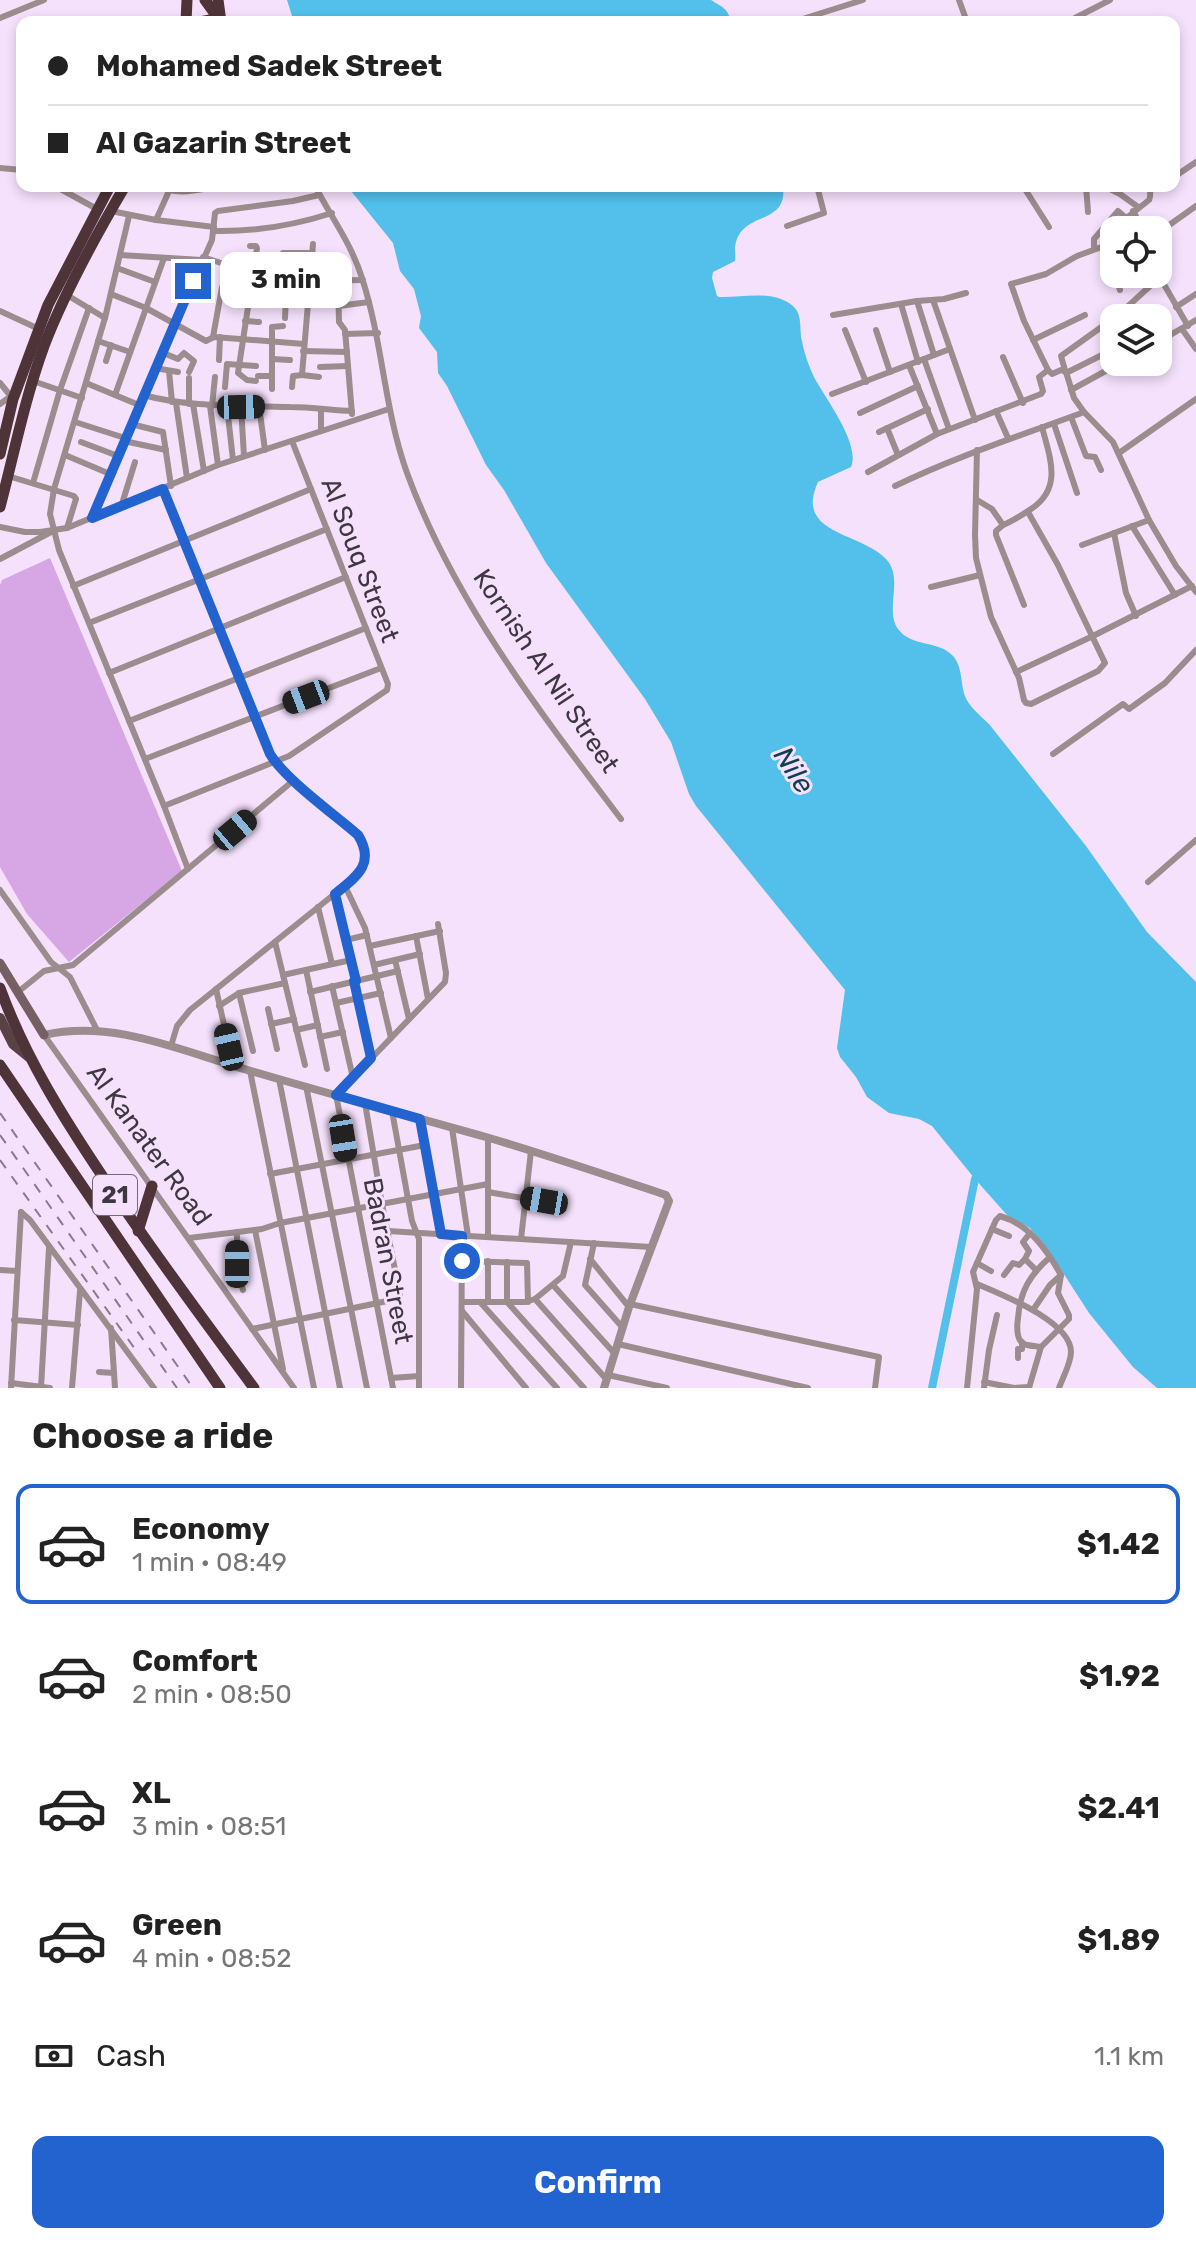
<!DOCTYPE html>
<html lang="en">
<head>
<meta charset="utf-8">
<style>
  :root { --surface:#fff; --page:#f6f6f6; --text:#222; --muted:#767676; --line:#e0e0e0; --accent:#2363d0 }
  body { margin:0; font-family:Rubik,sans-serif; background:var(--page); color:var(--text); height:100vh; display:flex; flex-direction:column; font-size:30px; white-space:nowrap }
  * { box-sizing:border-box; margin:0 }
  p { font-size:26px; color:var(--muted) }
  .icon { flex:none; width:44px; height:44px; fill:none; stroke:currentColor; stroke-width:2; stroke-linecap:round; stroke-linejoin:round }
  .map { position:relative; height:1388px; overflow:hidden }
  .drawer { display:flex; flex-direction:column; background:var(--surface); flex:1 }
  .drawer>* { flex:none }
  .guide { position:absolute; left:16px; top:16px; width:1164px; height:176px; border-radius:16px; box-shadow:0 4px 12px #0003; display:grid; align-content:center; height:176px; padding:0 32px; background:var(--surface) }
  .fabs { position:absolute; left:1100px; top:216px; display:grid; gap:16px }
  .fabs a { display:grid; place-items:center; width:72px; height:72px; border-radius:16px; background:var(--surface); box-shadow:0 4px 12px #0003; font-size:40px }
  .end { position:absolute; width:36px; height:36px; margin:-18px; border:10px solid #2363d0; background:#fff; box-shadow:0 0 0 4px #fff }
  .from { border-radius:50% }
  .bubble { position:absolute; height:56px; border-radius:16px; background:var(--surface); box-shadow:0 4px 12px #0003; font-size:26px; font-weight:700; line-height:56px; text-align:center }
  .car { position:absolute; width:24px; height:48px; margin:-24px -12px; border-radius:10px; box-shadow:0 0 6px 2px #0007; background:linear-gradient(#222 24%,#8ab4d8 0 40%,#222 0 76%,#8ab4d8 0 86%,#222 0) }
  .guide b { display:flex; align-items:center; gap:28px; height:76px; font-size:30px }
  .guide b+b { border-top:2px solid var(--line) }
  .guide i { width:20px; height:20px; background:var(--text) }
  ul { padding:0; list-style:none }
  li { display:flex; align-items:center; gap:24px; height:120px; margin:0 16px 12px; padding:0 16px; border:4px solid transparent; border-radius:16px }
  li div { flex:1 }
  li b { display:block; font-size:30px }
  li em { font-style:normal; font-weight:700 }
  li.selected { border-color:var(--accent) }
  li>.icon { width:72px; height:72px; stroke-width:1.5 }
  h2 { padding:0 32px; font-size:36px; line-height:96px }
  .pay { display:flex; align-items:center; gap:20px; height:88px; padding:0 32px; font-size:30px }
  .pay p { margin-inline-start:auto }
  .action { display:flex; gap:16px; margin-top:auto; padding:16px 32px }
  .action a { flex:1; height:92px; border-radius:16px; background:var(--accent); color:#fff; font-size:32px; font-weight:700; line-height:92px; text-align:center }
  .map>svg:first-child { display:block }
  .garden { fill:#d6a6e5 }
  .water { fill:#52c0eb }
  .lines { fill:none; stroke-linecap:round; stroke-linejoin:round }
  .canal { stroke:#52c0eb; stroke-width:8 }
  .minor { stroke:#9b8c8e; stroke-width:6 }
  .tertiary { stroke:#9b8c8e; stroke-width:8 }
  .secondary { stroke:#755f63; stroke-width:9 }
  .primary { stroke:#5a4145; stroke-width:10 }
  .trunk { stroke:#4e3438; stroke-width:11 }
  .rail { stroke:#887b8c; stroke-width:2; stroke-dasharray:10 10; stroke-linecap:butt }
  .route { stroke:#2363d0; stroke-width:10 }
  .labels { text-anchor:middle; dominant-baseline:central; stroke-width:6; stroke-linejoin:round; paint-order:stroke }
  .shield { fill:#f5e1fc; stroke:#756979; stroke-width:2 }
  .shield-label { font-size:24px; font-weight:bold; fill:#3e3641 }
  .street-label { font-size:26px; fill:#3e3641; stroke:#f5e1fc }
  .water-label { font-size:28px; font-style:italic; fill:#0f3f51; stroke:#f5e1fc }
</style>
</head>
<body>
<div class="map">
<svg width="1196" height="1388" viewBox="0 0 1196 1388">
  <rect width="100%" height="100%" fill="#f5e1fc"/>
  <!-- garden -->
  <path class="garden" d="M50 558 182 871 69 962 27 914 0 867V585L2 580Z"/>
  <!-- water -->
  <g class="water">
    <path d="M287 0H711C722 7 728 8 731 22H294Z"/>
    <path d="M347 186H783C788 225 745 211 736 242 734 248 736 256 735 261L713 272 712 278 717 296 719 297C743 298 772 289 793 306 803 315 799 329 802 341 804 353 809 366 814 377 825 398 861 444 851 467L818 482C794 534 859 532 885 558 905 577 884 609 898 629 911 647 937 640 952 655 963 666 960 682 965 696 969 707 980 715 989 724L1086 846 1147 932 1196 982V1388H1157L1133 1367 1089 1313 1047 1248 1030 1228 1007 1215 975 1179 932 1126 919 1119 889 1113 867 1097 856 1077 840 1057 837 1048 845 990 696 806 689 794 671 742 645 699 546 563 504 490 486 465 447 386 438 373 437 352 419 328 421 316 414 289 400 271 393 243Z"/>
  </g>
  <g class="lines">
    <!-- canal -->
    <path class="canal" d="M932 1388 975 1179"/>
    <!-- minor -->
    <g class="minor">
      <path d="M959 0 967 22"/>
      <path d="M0 18 44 0"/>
      <path d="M1075 18 1110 0"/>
      <path d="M793 22 863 0"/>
      <path d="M0 168 22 170"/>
      <path d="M1174 177 1196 162"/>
      <path d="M55 186 97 209"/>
      <path d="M156 186C179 196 196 190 219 186"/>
      <path d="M315 186C331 217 351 243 362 278 383 343 384 409 407 473 454 601 539 711 621 819"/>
      <path d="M1023 186 1049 227"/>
      <path d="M1086 186 1088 212"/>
      <path d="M1104 186 1120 194 1138 207"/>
      <path d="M111 211 156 220 214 227"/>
      <path d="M1133 211 1143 230"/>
      <path d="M129 216 105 318 54 489 50 514 59 550 164 806 188 869"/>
      <path d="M156 220 169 191"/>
      <path d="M1122 222C1126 218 1148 201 1149 200 1151 197 1150 189 1150 186"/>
      <path d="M787 226 824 213 817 186"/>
      <path d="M213 231C255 232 292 226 332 213"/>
      <path d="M1158 233 1196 206"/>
      <path d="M313 244 302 375 319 377"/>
      <path d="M250 246H256L257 248 238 373 247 380 256 381"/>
      <path d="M1094 249V239L1118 211 1126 218"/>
      <path d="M283 253H312"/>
      <path d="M120 255 202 260"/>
      <path d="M203 257 227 265"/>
      <path d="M1158 265 1162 281 1188 326"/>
      <path d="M287 266 288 273 310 274"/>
      <path d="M117 268 155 282"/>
      <path d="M1114 271 1107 248 1104 246 1077 256 1046 274 1011 284 1024 321 1048 370 1052 374 1061 370 1066 372 1074 398 1084 412 1113 442 1149 520 1176 566 1196 592"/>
      <path d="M231 272H239L241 268H255"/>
      <path d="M1115 274 1120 290"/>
      <path d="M309 281 363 280"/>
      <path d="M338 281 339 322 345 330 352 414"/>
      <path d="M294 282 295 293H308"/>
      <path d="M235 285 251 286"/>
      <path d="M111 294 146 308 206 341 214 337 304 344"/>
      <path d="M250 294 286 296 285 318"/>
      <path d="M67 295 105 318"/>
      <path d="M933 300 975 420"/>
      <path d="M917 301 934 355"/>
      <path d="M901 304 918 362"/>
      <path d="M248 305H263"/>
      <path d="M339 306 369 302"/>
      <path d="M1176 307 1196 294"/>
      <path d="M0 311 39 329"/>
      <path d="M833 315 917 301 944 299 966 293"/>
      <path d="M1115 318 1160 277"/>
      <path d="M245 321 259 322"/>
      <path d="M1182 329 1196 349"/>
      <path d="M845 330 866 382"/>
      <path d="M876 330 890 372"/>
      <path d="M345 334 378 333"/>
      <path d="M213 337 222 287"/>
      <path d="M1033 340 1085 315"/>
      <path d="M98 341 130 352"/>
      <path d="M1158 342 1196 320"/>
      <path d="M303 351 347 352"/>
      <path d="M161 352 178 359 184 353 194 361 189 372"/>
      <path d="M1003 357 1023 403"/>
      <path d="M272 359 290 360"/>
      <path d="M924 359 949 429"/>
      <path d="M219 360 220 337"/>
      <path d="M106 361 111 345"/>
      <path d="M909 365 937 434"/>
      <path d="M320 367 348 366"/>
      <path d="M155 368 178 372"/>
      <path d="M1065 370 1061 356 1114 318"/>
      <path d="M169 371 172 402"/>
      <path d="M1066 373 1104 354"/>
      <path d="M258 376H272"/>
      <path d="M189 378V404"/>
      <path d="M33 381 82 398"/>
      <path d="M0 383 13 399"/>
      <path d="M86 383 139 405"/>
      <path d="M225 387 227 364 256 366"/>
      <path d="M292 387 293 376 302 375"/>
      <path d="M272 389V327L283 326"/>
      <path d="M1071 390 1122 362"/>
      <path d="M832 394 950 349"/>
      <path d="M115 395 164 258"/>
      <path d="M143 395C192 408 240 405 290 407 311 407 331 410 352 411"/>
      <path d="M176 403 187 478"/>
      <path d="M0 404 11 396"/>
      <path d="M193 404 204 471"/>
      <path d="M210 406 218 465"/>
      <path d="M212 406 215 377"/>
      <path d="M259 406 265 450"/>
      <path d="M227 407 233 460"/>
      <path d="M241 407 244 456"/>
      <path d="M321 409V431"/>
      <path d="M996 411 1008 438"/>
      <path d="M860 413 918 386"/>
      <path d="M1071 417 1086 456 1095 457 1101 470"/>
      <path d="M75 422 125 438"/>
      <path d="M131 424 163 432 171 486"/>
      <path d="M1054 424 1077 493"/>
      <path d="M887 428 898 455"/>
      <path d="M879 432 928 409"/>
      <path d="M124 441 166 450"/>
      <path d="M81 442 118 456"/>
      <path d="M977 450 975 535 976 558 991 617 1019 678 1024 700 1026 703 1031 704 1098 671 1105 663 1058 565 1028 512"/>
      <path d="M1119 453 1196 399"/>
      <path d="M65 455 110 474"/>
      <path d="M868 472 937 434 1041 394 1043 391 1039 377 1048 370"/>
      <path d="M8 476 74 496 76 499 67 528"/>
      <path d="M33 483 60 390 89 308"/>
      <path d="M895 486C957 456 1020 436 1084 412"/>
      <path d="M163 489 270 754C286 780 317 799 339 819 347 826 357 832 362 841 368 854 365 866 357 876L190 1010 177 1026 171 1046"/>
      <path d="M977 500 992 509 1003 525C1013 521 1022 515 1031 509 1063 488 1050 458 1042 427"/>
      <path d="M121 507 135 462"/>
      <path d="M92 518 155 368 212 240 215 213 218 211 293 201 319 195"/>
      <path d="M1003 525 996 531V535L1024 605"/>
      <path d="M1132 526 1175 595"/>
      <path d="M0 527 25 532H40L67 528 218 465 389 409"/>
      <path d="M1114 533 1126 593 1136 616"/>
      <path d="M1082 545 1149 520"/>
      <path d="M0 559 51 532"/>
      <path d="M73 586 311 489"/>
      <path d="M931 587 980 575"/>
      <path d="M89 623 327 529"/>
      <path d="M1016 672 1093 636 1192 586"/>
      <path d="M109 673 346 577"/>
      <path d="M129 721 366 628"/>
      <path d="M1053 754 1123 704 1129 709 1165 683 1196 650"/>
      <path d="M145 759 381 668"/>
      <path d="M164 806 289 756 387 690 388 684 292 441"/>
      <path d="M1148 882 1196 840"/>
      <path d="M345 886 365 928 391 1038"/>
      <path d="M0 890 51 962 70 977 97 1030"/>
      <path d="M335 894 356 981"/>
      <path d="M318 907 332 964"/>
      <path d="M416 936 428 999"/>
      <path d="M346 940 367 935"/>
      <path d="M275 942 305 1065"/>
      <path d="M370 946 440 931"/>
      <path d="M395 960 409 1019"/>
      <path d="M374 965 420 954"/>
      <path d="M306 970 327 1069"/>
      <path d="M283 975 351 960"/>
      <path d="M354 981 371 1058"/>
      <path d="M332 986 353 1078"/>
      <path d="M216 989 229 1047"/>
      <path d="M18 992 44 971 73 965 294 780"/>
      <path d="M310 992 398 971"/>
      <path d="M239 993 253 1051"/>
      <path d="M336 1003 381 993"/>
      <path d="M219 1006 239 993 285 983"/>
      <path d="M268 1009 277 1049"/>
      <path d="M271 1024 294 1019"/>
      <path d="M296 1030 318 1025"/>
      <path d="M44 1035 294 1388"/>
      <path d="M320 1037 343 1032"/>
      <path d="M250 1071 314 1388"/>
      <path d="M279 1079 340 1388"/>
      <path d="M306 1086 367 1388"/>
      <path d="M392 1111 412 1221 419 1239V1388"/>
      <path d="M420 1119 441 1234"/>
      <path d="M452 1128 468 1236"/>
      <path d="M270 1174 425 1145"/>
      <path d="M488 1192 562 1205"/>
      <path d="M21 1212 30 1220 154 1388"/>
      <path d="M992 1229 1009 1236"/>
      <path d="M255 1230 283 1369"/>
      <path d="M388 1231 651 1247"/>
      <path d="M237 1232V1267L243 1290"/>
      <path d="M1030 1233 1023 1242 1029 1251 1025 1259 1036 1270"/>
      <path d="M488 1237V1138"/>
      <path d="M189 1238 262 1229 280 1223 488 1184"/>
      <path d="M521 1239 531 1151"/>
      <path d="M594 1243 585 1285 623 1328"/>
      <path d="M590 1259 629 1307"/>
      <path d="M462 1261 527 1263 528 1302"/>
      <path d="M507 1262V1302L584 1388"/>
      <path d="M977 1263 991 1271"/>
      <path d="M0 1270 17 1271"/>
      <path d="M1004 1275 1013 1263 1019 1265 1025 1259"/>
      <path d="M977 1284C1000 1294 1071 1321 1071 1352 1071 1363 1063 1377 1059 1388"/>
      <path d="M553 1285 615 1354"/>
      <path d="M535 1299 607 1380"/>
      <path d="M462 1302H525L535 1299 563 1276 571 1242"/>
      <path d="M480 1302 557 1388"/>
      <path d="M488 1302V1261"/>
      <path d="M630 1304 879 1357 875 1388"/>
      <path d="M1033 1310 1050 1285 1061 1275"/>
      <path d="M462 1311 526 1388"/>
      <path d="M14 1320 78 1325"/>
      <path d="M111 1328 115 1388"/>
      <path d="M252 1329 397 1299 400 1295 382 1204 365 1103"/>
      <path d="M618 1344 808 1388"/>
      <path d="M1041 1347C1036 1346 1026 1346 1022 1343 1016 1337 1017 1325 1018 1318 1020 1291 1030 1275 1050 1257"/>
      <path d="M1018 1358V1349H1022V1342"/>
      <path d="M99 1372 114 1373"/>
      <path d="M608 1375 667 1388"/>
      <path d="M391 1378 419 1376"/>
      <path d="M984 1382 1014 1388 1029 1387"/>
      <path d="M11 1383 50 1388"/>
      <path d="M11 1388 21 1212"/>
      <path d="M41 1388 49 1248"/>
      <path d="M72 1388 80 1291"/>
      <path d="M393 1388 336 1095 445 982 446 973 438 924"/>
      <path d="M461 1388 462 1236"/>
      <path d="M967 1388 977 1289 973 1272 996 1220 1000 1216C1029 1224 1047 1250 1061 1275L1058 1293 1069 1315V1319L1041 1347 1029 1388"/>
      <path d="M984 1388 989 1350 997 1315"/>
    </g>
    <!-- tertiary -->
    <path class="tertiary" d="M44 1035C115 1019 183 1052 251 1071 329 1094 408 1115 486 1137 547 1155 606 1175 666 1195L669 1201 629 1307 604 1388"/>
    <!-- secondary -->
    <path class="secondary" d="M0 963 44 1035"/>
    <!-- primary -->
    <path class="primary" d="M0 1018 13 1044 29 1057"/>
    <!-- trunk -->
    <g class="trunk">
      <path d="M205 0 221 22"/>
      <path d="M218 0 221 22"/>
      <path d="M186 22 187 0"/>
      <path d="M200 22 210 20 218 22"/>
      <path d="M0 454 13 399 48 305 110 186"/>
      <path d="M0 507C14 454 25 398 44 346 65 291 95 237 125 186"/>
      <path d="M0 988C25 1057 64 1119 105 1180 152 1251 203 1319 254 1388"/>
      <path d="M0 1065 220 1388"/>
      <path d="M138 1231 152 1186"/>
    </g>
    <!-- rail -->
    <g class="rail">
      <path d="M0 1113 193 1388"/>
      <path d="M0 1135 177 1388"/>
      <path d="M0 1160 135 1349"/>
    </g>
  </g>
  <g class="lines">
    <!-- route -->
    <path class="route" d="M193 281 92 518 163 489 270 754C286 780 334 814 358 835 376 864 356 877 335 894L356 981H354L371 1058 336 1095 420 1119 441 1234 462 1236V1261"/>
  </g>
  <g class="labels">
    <!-- shield labels -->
    <rect class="shield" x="93" y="1175" width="44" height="40" rx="6"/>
    <g class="shield-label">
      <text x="115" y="1195">21</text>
    </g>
    <!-- street labels -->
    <g class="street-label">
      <text transform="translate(360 560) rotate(69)">Al Souq Street</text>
      <text transform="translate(546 671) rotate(56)">Kornish Al Nil Street</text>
      <text transform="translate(149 1145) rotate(54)">Al Kanater Road</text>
      <text transform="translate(388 1261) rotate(79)">Badran Street</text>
    </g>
    <!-- water labels -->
    <g class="water-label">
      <text transform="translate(794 770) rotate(57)">Nile</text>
    </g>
  </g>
</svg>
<div class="fabs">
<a><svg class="icon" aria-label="locate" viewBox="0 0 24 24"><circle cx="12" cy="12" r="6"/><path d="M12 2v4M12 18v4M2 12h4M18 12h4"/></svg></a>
<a><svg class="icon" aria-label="layers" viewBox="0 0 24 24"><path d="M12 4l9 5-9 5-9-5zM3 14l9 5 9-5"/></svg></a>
</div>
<i class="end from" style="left:462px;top:1261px"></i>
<i class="end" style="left:193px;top:281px"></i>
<div class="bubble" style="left:220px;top:252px;width:132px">3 min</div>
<i class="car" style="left:241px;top:407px;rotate:89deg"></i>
<i class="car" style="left:306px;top:697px;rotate:249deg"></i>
<i class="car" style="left:235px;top:830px;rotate:50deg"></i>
<i class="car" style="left:229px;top:1047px;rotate:347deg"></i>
<i class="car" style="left:343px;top:1138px;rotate:171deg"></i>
<i class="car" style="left:544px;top:1201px;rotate:280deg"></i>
<i class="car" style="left:237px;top:1264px;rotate:0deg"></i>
<div class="guide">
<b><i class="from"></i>Mohamed Sadek Street</b>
<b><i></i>Al Gazarin Street</b>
</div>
</div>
<section class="drawer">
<h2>Choose a ride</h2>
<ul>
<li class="selected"><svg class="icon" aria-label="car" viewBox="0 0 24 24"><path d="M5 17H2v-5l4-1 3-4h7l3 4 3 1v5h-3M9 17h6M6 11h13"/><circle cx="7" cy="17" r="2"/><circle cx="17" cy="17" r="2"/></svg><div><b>Economy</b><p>1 min · 08:49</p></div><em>$1.42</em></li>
<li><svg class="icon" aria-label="car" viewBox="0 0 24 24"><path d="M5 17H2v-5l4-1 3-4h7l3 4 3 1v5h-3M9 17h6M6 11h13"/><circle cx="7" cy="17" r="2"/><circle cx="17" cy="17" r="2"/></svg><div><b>Comfort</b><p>2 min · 08:50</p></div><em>$1.92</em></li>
<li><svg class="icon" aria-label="car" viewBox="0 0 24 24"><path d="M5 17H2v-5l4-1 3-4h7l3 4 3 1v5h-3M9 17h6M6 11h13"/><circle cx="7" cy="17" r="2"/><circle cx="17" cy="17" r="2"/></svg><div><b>XL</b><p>3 min · 08:51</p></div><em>$2.41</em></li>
<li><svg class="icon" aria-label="car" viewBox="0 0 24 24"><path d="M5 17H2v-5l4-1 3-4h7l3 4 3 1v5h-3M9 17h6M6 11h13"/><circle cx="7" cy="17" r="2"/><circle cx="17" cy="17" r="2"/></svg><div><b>Green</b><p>4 min · 08:52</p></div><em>$1.89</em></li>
</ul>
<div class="pay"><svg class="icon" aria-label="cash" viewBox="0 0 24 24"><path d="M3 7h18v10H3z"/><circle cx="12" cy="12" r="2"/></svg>Cash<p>1.1 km</p></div>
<div class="action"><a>Confirm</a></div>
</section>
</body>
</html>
